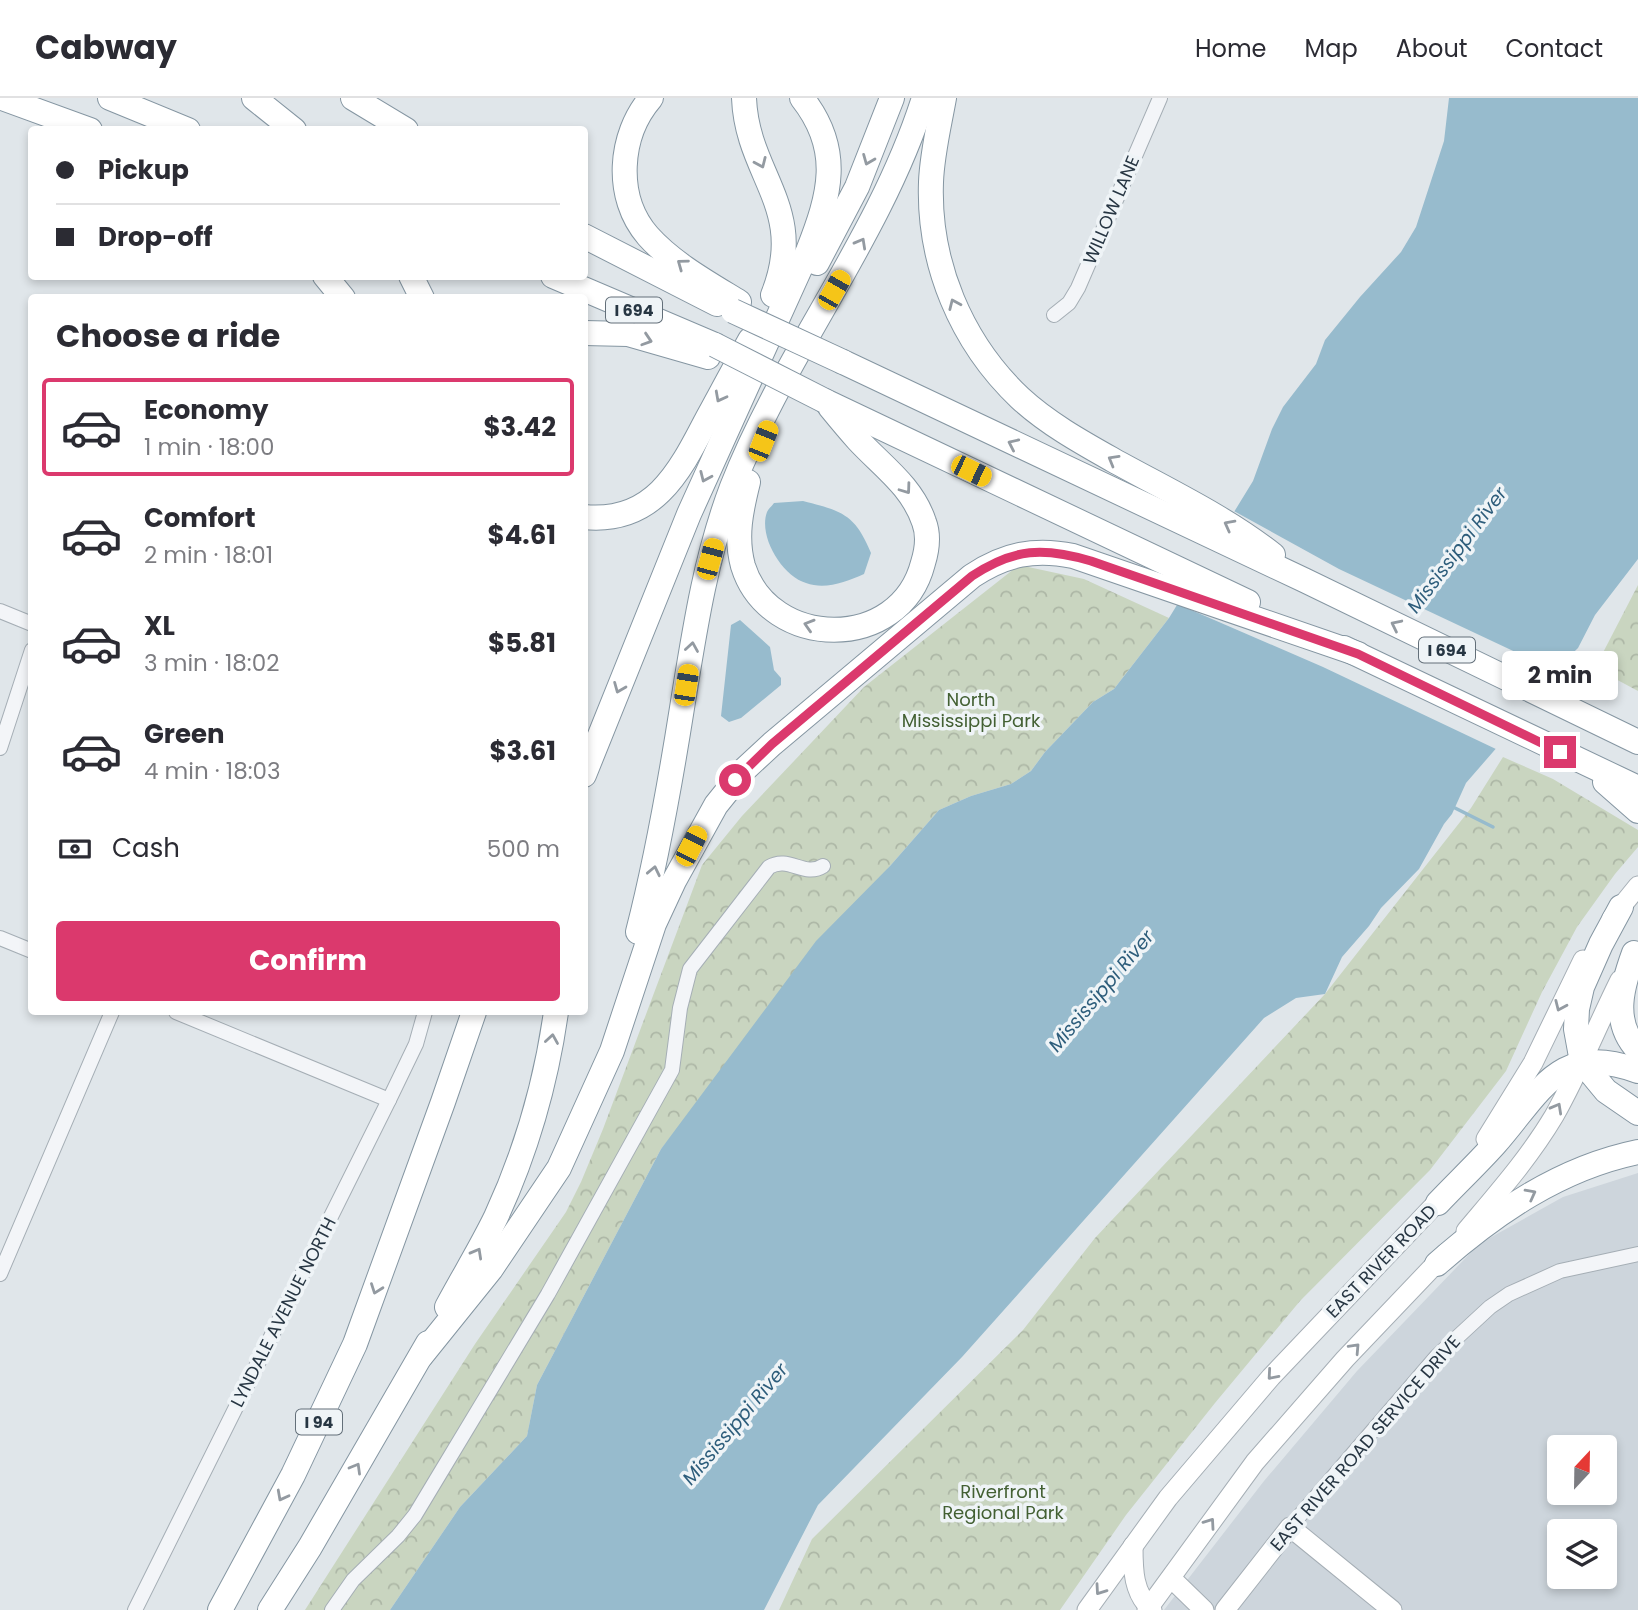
<!DOCTYPE html>
<html lang="en">
<head>
<meta charset="utf-8">
<style>
  :root { --surface:#fff; --page:#f2f2f3; --text:#2b2b33; --muted:#7c7c81; --line:#e1e1e2; --accent:#db396d }
  body { margin:0; font-family:Poppins,sans-serif; background:var(--page); color:var(--text); height:100vh; display:flex; flex-direction:column; font-size:26px; white-space:nowrap }
  * { box-sizing:border-box; margin:0 }
  p { font-size:23px; color:var(--muted) }
  .icon { flex:none; width:38px; height:38px; fill:none; stroke:currentColor; stroke-width:2; stroke-linecap:round; stroke-linejoin:round }
  .map { position:relative; flex:1; overflow:hidden }
  .sheet { position:absolute; left:28px; top:196px; width:560px; height:721px; display:flex; flex-direction:column; background:var(--surface); border-radius:7px; box-shadow:0 4px 10px #0003 }
  .sheet>* { flex:none }
  .hud { position:absolute; left:28px; top:28px; width:560px; height:154px; border-radius:7px; box-shadow:0 4px 10px #0003; display:grid; align-content:center; height:154px; padding:0 28px; background:var(--surface) }
  .needle { width:46px; rotate:22deg }
  .tools { position:absolute; left:1547px; top:1337px; display:grid; gap:14px }
  .tools a { display:grid; place-items:center; width:70px; height:70px; border-radius:7px; background:var(--surface); box-shadow:0 4px 10px #0003; font-size:35px }
  .end { position:absolute; width:32px; height:32px; margin:-16px; border:9px solid #db396d; background:#fff; box-shadow:0 0 0 4px #fff }
  .from { border-radius:50% }
  .bubble { position:absolute; height:49px; border-radius:7px; background:var(--surface); box-shadow:0 4px 10px #0003; font-size:23px; font-weight:700; line-height:49px; text-align:center }
  .car { position:absolute; width:21px; height:42px; margin:-21px -10px; border-radius:9px; box-shadow:0 0 5px 2px #0007; background:linear-gradient(#f5c518 24%,#345 0 40%,#f5c518 0 76%,#345 0 86%,#f5c518 0) }
  .hud b { display:flex; align-items:center; gap:24px; height:66px; font-size:26px }
  .hud b+b { border-top:2px solid var(--line) }
  .hud i { width:18px; height:18px; background:var(--text) }
  ul { padding:0; list-style:none }
  li { display:flex; align-items:center; gap:21px; height:98px; margin:0 14px 10px; padding:0 14px; border:4px solid transparent; border-radius:7px }
  li div { flex:1 }
  li b { display:block; font-size:26px }
  li em { font-style:normal; font-weight:700 }
  li.current { border-color:var(--accent) }
  li>.icon { width:63px; height:63px; stroke-width:1.5 }
  h2 { padding:0 28px; font-size:32px; line-height:84px }
  .pay { display:flex; align-items:center; gap:18px; height:77px; padding:0 28px; font-size:26px }
  .pay p { margin-inline-start:auto }
  .primary-button { display:flex; gap:14px; margin-top:auto; padding:14px 28px }
  .primary-button a { flex:1; height:80px; border-radius:7px; background:var(--accent); color:#fff; font-size:28px; font-weight:700; line-height:80px; text-align:center }
  header { display:flex; align-items:center; gap:42px; box-sizing:border-box; height:98px; padding:0 35px; background:var(--surface); border-bottom:2px solid var(--line) }
  header strong { font-size:33px }
  nav { display:flex; gap:38px; margin-inline-start:auto; font-size:24px }
  .map>svg:first-child { display:block }
  .built { fill:#cdd5dc; fill-rule:evenodd }
  .forest { fill:url(#forest-crowns) }
  .water { fill:#97bbcd }
  .pier { fill:#e0e6ea }
  .lines { fill:none; stroke-linecap:round; stroke-linejoin:round }
  .stream { stroke:#97bbcd; stroke-width:3.5 }
  .street-casing { stroke:#a5aeb5; stroke-width:16 }
  .secondary-casing { stroke:#a5aeb5; stroke-width:21 }
  .highway-casing { stroke:#8596a2; stroke-width:26 }
  .street { stroke:#f3f5f8; stroke-width:14 }
  .secondary { stroke:#fff; stroke-width:19 }
  .highway { stroke:#fff; stroke-width:24 }
  .highway-bridge-casing { stroke:#8596a2; stroke-width:26; stroke-linecap:butt }
  .highway-bridge { stroke:#fff; stroke-width:24 }
  .oneway { stroke:#939aa1 }
  .route { stroke:#db396d; stroke-width:9 }
  .labels { text-anchor:middle; dominant-baseline:central; stroke-width:7; stroke-linejoin:round; paint-order:stroke }
  .shield { fill:#eff4f7; stroke:#636f79; stroke-width:2 }
  .shield-label { font-size:16px; font-weight:bold; fill:#273643 }
  .street-label { font-size:18px; fill:#273643; stroke:#eff4f7 }
  .park-label { font-size:18px; fill:#436033; stroke:#eff4f7 }
  .water-label { font-size:19px; font-style:italic; fill:#2d5d7b; stroke:#eff4f7 }
</style>
</head>
<body>
<header>
<strong>Cabway</strong>
<nav><a>Home</a><a>Map</a><a>About</a><a>Contact</a></nav>
</header>
<div class="map">
<svg width="1638" height="1512" viewBox="0 0 1638 1512">
  <defs>
    <pattern id="forest-crowns" width="20" height="18" patternUnits="userSpaceOnUse" patternTransform="scale(1.75)"><rect width="20" height="18" fill="#c9d5c0"/><path d="M2 6a3 3 0 1 1 6 0M12 15a3 3 0 1 1 6 0" fill="none" stroke="#adb7a6"/></pattern>
  </defs>
  <rect width="100%" height="100%" fill="#e0e6ea"/>
  <!-- built -->
  <path class="built" d="M1638 1075V1512H1164L1264 1383 1357 1273 1479 1146 1563 1099ZM1559 1349H1605V1395H1559ZM1559 1433H1605V1479H1559Z"/>
  <!-- forest -->
  <g class="forest">
    <path d="M1019 467 1084 481 1169 520 1114 591 1093 604 1045 654 1031 673 1011 686 971 698 939 712 890 768 661 1051 537 1287 527 1338 460 1409 390 1512H305L475 1246 566 1114 581 1084 603 1031 702 767 742 718 864 589Z"/>
    <path d="M1638 487V593L1595 570Z"/>
    <path d="M1503 659 1553 681 1638 732V749L1615 776 1577 829 1542 894 1506 973 1430 1072 1300 1203 1215 1305 1126 1417 1060 1512H779L812 1441 1023 1232 1095 1140 1325 896 1471 710Z"/>
  </g>
  <!-- water -->
  <g class="water">
    <path d="M1449 0H1638V461L1595 517 1578 550 1525 602 1519 624 1466 685 1452 716 1444 726 1419 771 1381 810 1369 828 1342 859 1325 896 1296 900 1264 920 962 1259 818 1407 764 1512H390L460 1409 527 1338 537 1287 661 1051 816 843 890 768 939 712 971 698 1011 686 1031 673 1045 654 1093 604 1114 591 1169 520 1253 383 1272 331 1283 309 1316 266 1325 242 1360 199 1401 154 1416 129 1444 43Z"/>
    <path d="M803 403C842 413 855 416 871 455L864 476C846 484 825 492 806 485 782 478 758 438 767 414 769 410 772 408 774 405Z"/>
    <path d="M740 522 770 549 774 572 781 580V587L741 620 729 624 721 618 731 527Z"/>
  </g>
  <!-- pier -->
  <path class="pier" d="M1232 412 1339 471 1560 575 1528 604 1522 626 1498 652 1323 569 1175 505Z"/>
  <g class="lines">
    <!-- stream -->
    <path class="stream" d="M1455 710 1493 729"/>
    <!-- street casing -->
    <g class="street-casing">
      <g id="street">
        <path d="M1054 217 1069 205 1078 190 1160 0"/>
        <path d="M0 513 32 526"/>
        <path d="M0 650 32 552"/>
        <path d="M0 840 32 853"/>
        <path d="M176 914 389 1002"/>
        <path d="M0 1176 112 914"/>
        <path d="M1290 1429 1437 1258 1490 1209 1509 1196 1560 1173 1638 1156"/>
        <path d="M135 1512 389 1002 416 946 425 914"/>
        <path d="M332 1512 353 1482 398 1438 415 1417 548 1196 672 972 680 910 690 871 769 769C789 757 804 780 823 768"/>
      </g>
    </g>
    <!-- secondary casing -->
    <g class="secondary-casing">
      <g id="secondary">
        <path d="M1612 820 1638 788"/>
        <path d="M1486 1041 1533 965 1583 862"/>
        <path d="M1466 1133C1497 1096 1529 1060 1554 1018 1579 974 1597 928 1620 882"/>
        <path d="M1133 1448C1133 1472 1133 1495 1152 1512"/>
        <path d="M1171 1480 1204 1512"/>
        <path d="M1087 1512 1168 1400 1271 1279 1445 1096"/>
        <path d="M1147 1512 1255 1364 1345 1261 1446 1155"/>
        <path d="M1225 1512 1290 1429 1392 1512"/>
      </g>
    </g>
    <!-- highway casing -->
    <g class="highway-casing">
      <g id="highway">
        <path d="M2 0 90 32"/>
        <path d="M110 0 188 32"/>
        <path d="M254 0 294 32"/>
        <path d="M353 0 406 32"/>
        <path d="M651 0C619 37 614 99 648 138 672 165 708 185 739 204"/>
        <path d="M744 0C747 78 808 110 773 197"/>
        <path d="M944 0C939 28 932 56 931 84 928 165 961 244 1020 300 1047 325 1081 344 1113 362 1167 392 1225 419 1273 457"/>
        <path d="M584 138 717 206"/>
        <path d="M817 165 857 89 892 0"/>
        <path d="M325 178 343 200"/>
        <path d="M411 178 422 200"/>
        <path d="M553 178 715 247"/>
        <path d="M584 235 628 236 708 259"/>
        <path d="M843 264 1304 482 1638 644"/>
        <path d="M825 303 1248 504"/>
        <path d="M748 384C741 412 735 439 743 468 769 552 900 555 923 465 927 452 929 437 924 424 912 388 882 368 858 342 848 331 839 320 830 309"/>
        <path d="M584 419C653 426 679 375 706 323 721 296 735 269 750 242"/>
        <path d="M1344 550 1638 690"/>
        <path d="M584 677 689 416 808 153C830 97 843 52 802 0"/>
        <path d="M1605 684 1638 713"/>
        <path d="M1621 809 1601 846 1582 889 1577 911 1576 931 1582 964 1606 993 1638 1015"/>
        <path d="M638 834C657 760 670 686 682 610 694 536 705 460 732 389 785 254 880 139 924 0"/>
        <path d="M1634 855C1622 888 1611 924 1638 952"/>
        <path d="M1438 1105C1457 1085 1477 1066 1495 1046 1540 995 1559 943 1638 973"/>
        <path d="M1437 1166C1495 1115 1560 1070 1638 1054"/>
        <path d="M447 1209C463 1179 481 1150 496 1119 526 1054 546 985 556 914"/>
        <path d="M421 1258 491 1171 559 1070 612 953 654 826 674 783 716 707 745 671 772 646 972 478C1005 456 1035 450 1073 458L1358 556"/>
        <path d="M220 1512 293 1377 355 1246 443 1004 474 914"/>
        <path d="M270 1512 310 1449 428 1245"/>
      </g>
    </g>
    <!-- street -->
    <use href="#street" class="street"/>
    <!-- secondary -->
    <use href="#secondary" class="secondary"/>
    <!-- highway -->
    <use href="#highway" class="highway"/>
    <!-- highway-bridge casing -->
    <g class="highway-bridge-casing">
      <g id="highway-bridge">
        <path d="M733 213 843 264"/>
        <path d="M715 247 825 303"/>
      </g>
    </g>
    <!-- highway-bridge -->
    <use href="#highway-bridge" class="highway-bridge"/>
  </g>
  <!-- one-way arrows -->
  <defs><path id="oneway-chevron" d="M-2-3.5L2.5 0L-2 3.5" fill="none" stroke-width="1.6" stroke-linecap="round" stroke-linejoin="round" transform="scale(1.75)"/></defs>
  <g class="oneway">
    <use href="#oneway-chevron" transform="translate(868 62) rotate(112)"/>
    <use href="#oneway-chevron" transform="translate(761 65) rotate(66)"/>
    <use href="#oneway-chevron" transform="translate(861 145) rotate(-61)"/>
    <use href="#oneway-chevron" transform="translate(682 166) rotate(-144)"/>
    <use href="#oneway-chevron" transform="translate(954 206) rotate(-114)"/>
    <use href="#oneway-chevron" transform="translate(647 242) rotate(18)"/>
    <use href="#oneway-chevron" transform="translate(720 299) rotate(118)"/>
    <use href="#oneway-chevron" transform="translate(1013 346) rotate(-155)"/>
    <use href="#oneway-chevron" transform="translate(1113 362) rotate(-150)"/>
    <use href="#oneway-chevron" transform="translate(705 379) rotate(114)"/>
    <use href="#oneway-chevron" transform="translate(906 391) rotate(54)"/>
    <use href="#oneway-chevron" transform="translate(1229 427) rotate(-152)"/>
    <use href="#oneway-chevron" transform="translate(809 527) rotate(-163)"/>
    <use href="#oneway-chevron" transform="translate(1396 527) rotate(-154)"/>
    <use href="#oneway-chevron" transform="translate(692 549) rotate(-81)"/>
    <use href="#oneway-chevron" transform="translate(619 590) rotate(112)"/>
    <use href="#oneway-chevron" transform="translate(654 773) rotate(-78)"/>
    <use href="#oneway-chevron" transform="translate(1560 908) rotate(114)"/>
    <use href="#oneway-chevron" transform="translate(552 941) rotate(-81)"/>
    <use href="#oneway-chevron" transform="translate(1557 1010) rotate(-61)"/>
    <use href="#oneway-chevron" transform="translate(1531 1096) rotate(-28)"/>
    <use href="#oneway-chevron" transform="translate(477 1155) rotate(-61)"/>
    <use href="#oneway-chevron" transform="translate(376 1191) rotate(110)"/>
    <use href="#oneway-chevron" transform="translate(1355 1250) rotate(-47)"/>
    <use href="#oneway-chevron" transform="translate(1272 1277) rotate(131)"/>
    <use href="#oneway-chevron" transform="translate(356 1370) rotate(-60)"/>
    <use href="#oneway-chevron" transform="translate(282 1398) rotate(118)"/>
    <use href="#oneway-chevron" transform="translate(1210 1425) rotate(-55)"/>
    <use href="#oneway-chevron" transform="translate(1100 1492) rotate(125)"/>
  </g>
  <g class="lines">
    <!-- route -->
    <path class="route" d="M735 682 772 646 972 478C1014 450 1044 449 1091 463L1358 556 1560 654"/>
  </g>
  <g class="labels">
    <!-- shield labels -->
    <g class="shield">
      <rect x="606" y="199.5" width="56" height="25" rx="5"/>
      <rect x="1419" y="539.5" width="56" height="25" rx="5"/>
      <rect x="296" y="1311.5" width="46" height="25" rx="5"/>
    </g>
    <g class="shield-label">
      <text x="634" y="212">I 694</text>
      <text x="1447" y="552">I 694</text>
      <text x="319" y="1324">I 94</text>
    </g>
    <!-- street labels -->
    <g class="street-label">
      <text transform="translate(1111 112) rotate(-67)">WILLOW LANE</text>
      <text transform="translate(1381 1163) rotate(-46)">EAST RIVER ROAD</text>
      <text transform="translate(283 1214) rotate(-63)">LYNDALE AVENUE NORTH</text>
      <text transform="translate(1365 1345) rotate(-49)">EAST RIVER ROAD SERVICE DRIVE</text>
    </g>
    <!-- park labels -->
    <g class="park-label">
      <text x="971" y="601">North<tspan x="971" dy="21">Mississippi Park</tspan></text>
      <text x="1003" y="1393">Riverfront<tspan x="1003" dy="21">Regional Park</tspan></text>
    </g>
    <!-- water labels -->
    <g class="water-label">
      <text transform="translate(1457 452) rotate(-53)">Mississippi River</text>
      <text transform="translate(1101 893) rotate(-50)">Mississippi River</text>
      <text transform="translate(735 1326) rotate(-50)">Mississippi River</text>
    </g>
  </g>
</svg>
<div class="tools">
<a><svg class="needle" viewBox="-14 -14 28 28"><path d="M0-13l5 13h-10z" fill="#e53935"/><path d="M0 13l5-13h-10z" fill="#7c7c81"/></svg></a>
<a><svg class="icon" aria-label="layers" viewBox="0 0 24 24"><path d="M12 4l9 5-9 5-9-5zM3 14l9 5 9-5"/></svg></a>
</div>
<i class="end from" style="left:735px;top:682px"></i>
<i class="end" style="left:1560px;top:654px"></i>
<div class="bubble" style="left:1502px;top:553px;width:116px">2 min</div>
<i class="car" style="left:834px;top:192px;rotate:30deg"></i>
<i class="car" style="left:763px;top:343px;rotate:22deg"></i>
<i class="car" style="left:971px;top:373px;rotate:116deg"></i>
<i class="car" style="left:710px;top:461px;rotate:15deg"></i>
<i class="car" style="left:686px;top:587px;rotate:9deg"></i>
<i class="car" style="left:691px;top:748px;rotate:27deg"></i>
<div class="hud">
<b><i class="from"></i>Pickup</b>
<b><i></i>Drop-off</b>
</div>
<section class="sheet">
<h2>Choose a ride</h2>
<ul>
<li class="current"><svg class="icon" aria-label="car" viewBox="0 0 24 24"><path d="M5 17H2v-5l4-1 3-4h7l3 4 3 1v5h-3M9 17h6M6 11h13"/><circle cx="7" cy="17" r="2"/><circle cx="17" cy="17" r="2"/></svg><div><b>Economy</b><p>1 min · 18:00</p></div><em>$3.42</em></li>
<li><svg class="icon" aria-label="car" viewBox="0 0 24 24"><path d="M5 17H2v-5l4-1 3-4h7l3 4 3 1v5h-3M9 17h6M6 11h13"/><circle cx="7" cy="17" r="2"/><circle cx="17" cy="17" r="2"/></svg><div><b>Comfort</b><p>2 min · 18:01</p></div><em>$4.61</em></li>
<li><svg class="icon" aria-label="car" viewBox="0 0 24 24"><path d="M5 17H2v-5l4-1 3-4h7l3 4 3 1v5h-3M9 17h6M6 11h13"/><circle cx="7" cy="17" r="2"/><circle cx="17" cy="17" r="2"/></svg><div><b>XL</b><p>3 min · 18:02</p></div><em>$5.81</em></li>
<li><svg class="icon" aria-label="car" viewBox="0 0 24 24"><path d="M5 17H2v-5l4-1 3-4h7l3 4 3 1v5h-3M9 17h6M6 11h13"/><circle cx="7" cy="17" r="2"/><circle cx="17" cy="17" r="2"/></svg><div><b>Green</b><p>4 min · 18:03</p></div><em>$3.61</em></li>
</ul>
<div class="pay"><svg class="icon" aria-label="cash" viewBox="0 0 24 24"><path d="M3 7h18v10H3z"/><circle cx="12" cy="12" r="2"/></svg>Cash<p>500 m</p></div>
<div class="primary-button"><a>Confirm</a></div>
</section>
</div>
</body>
</html>
